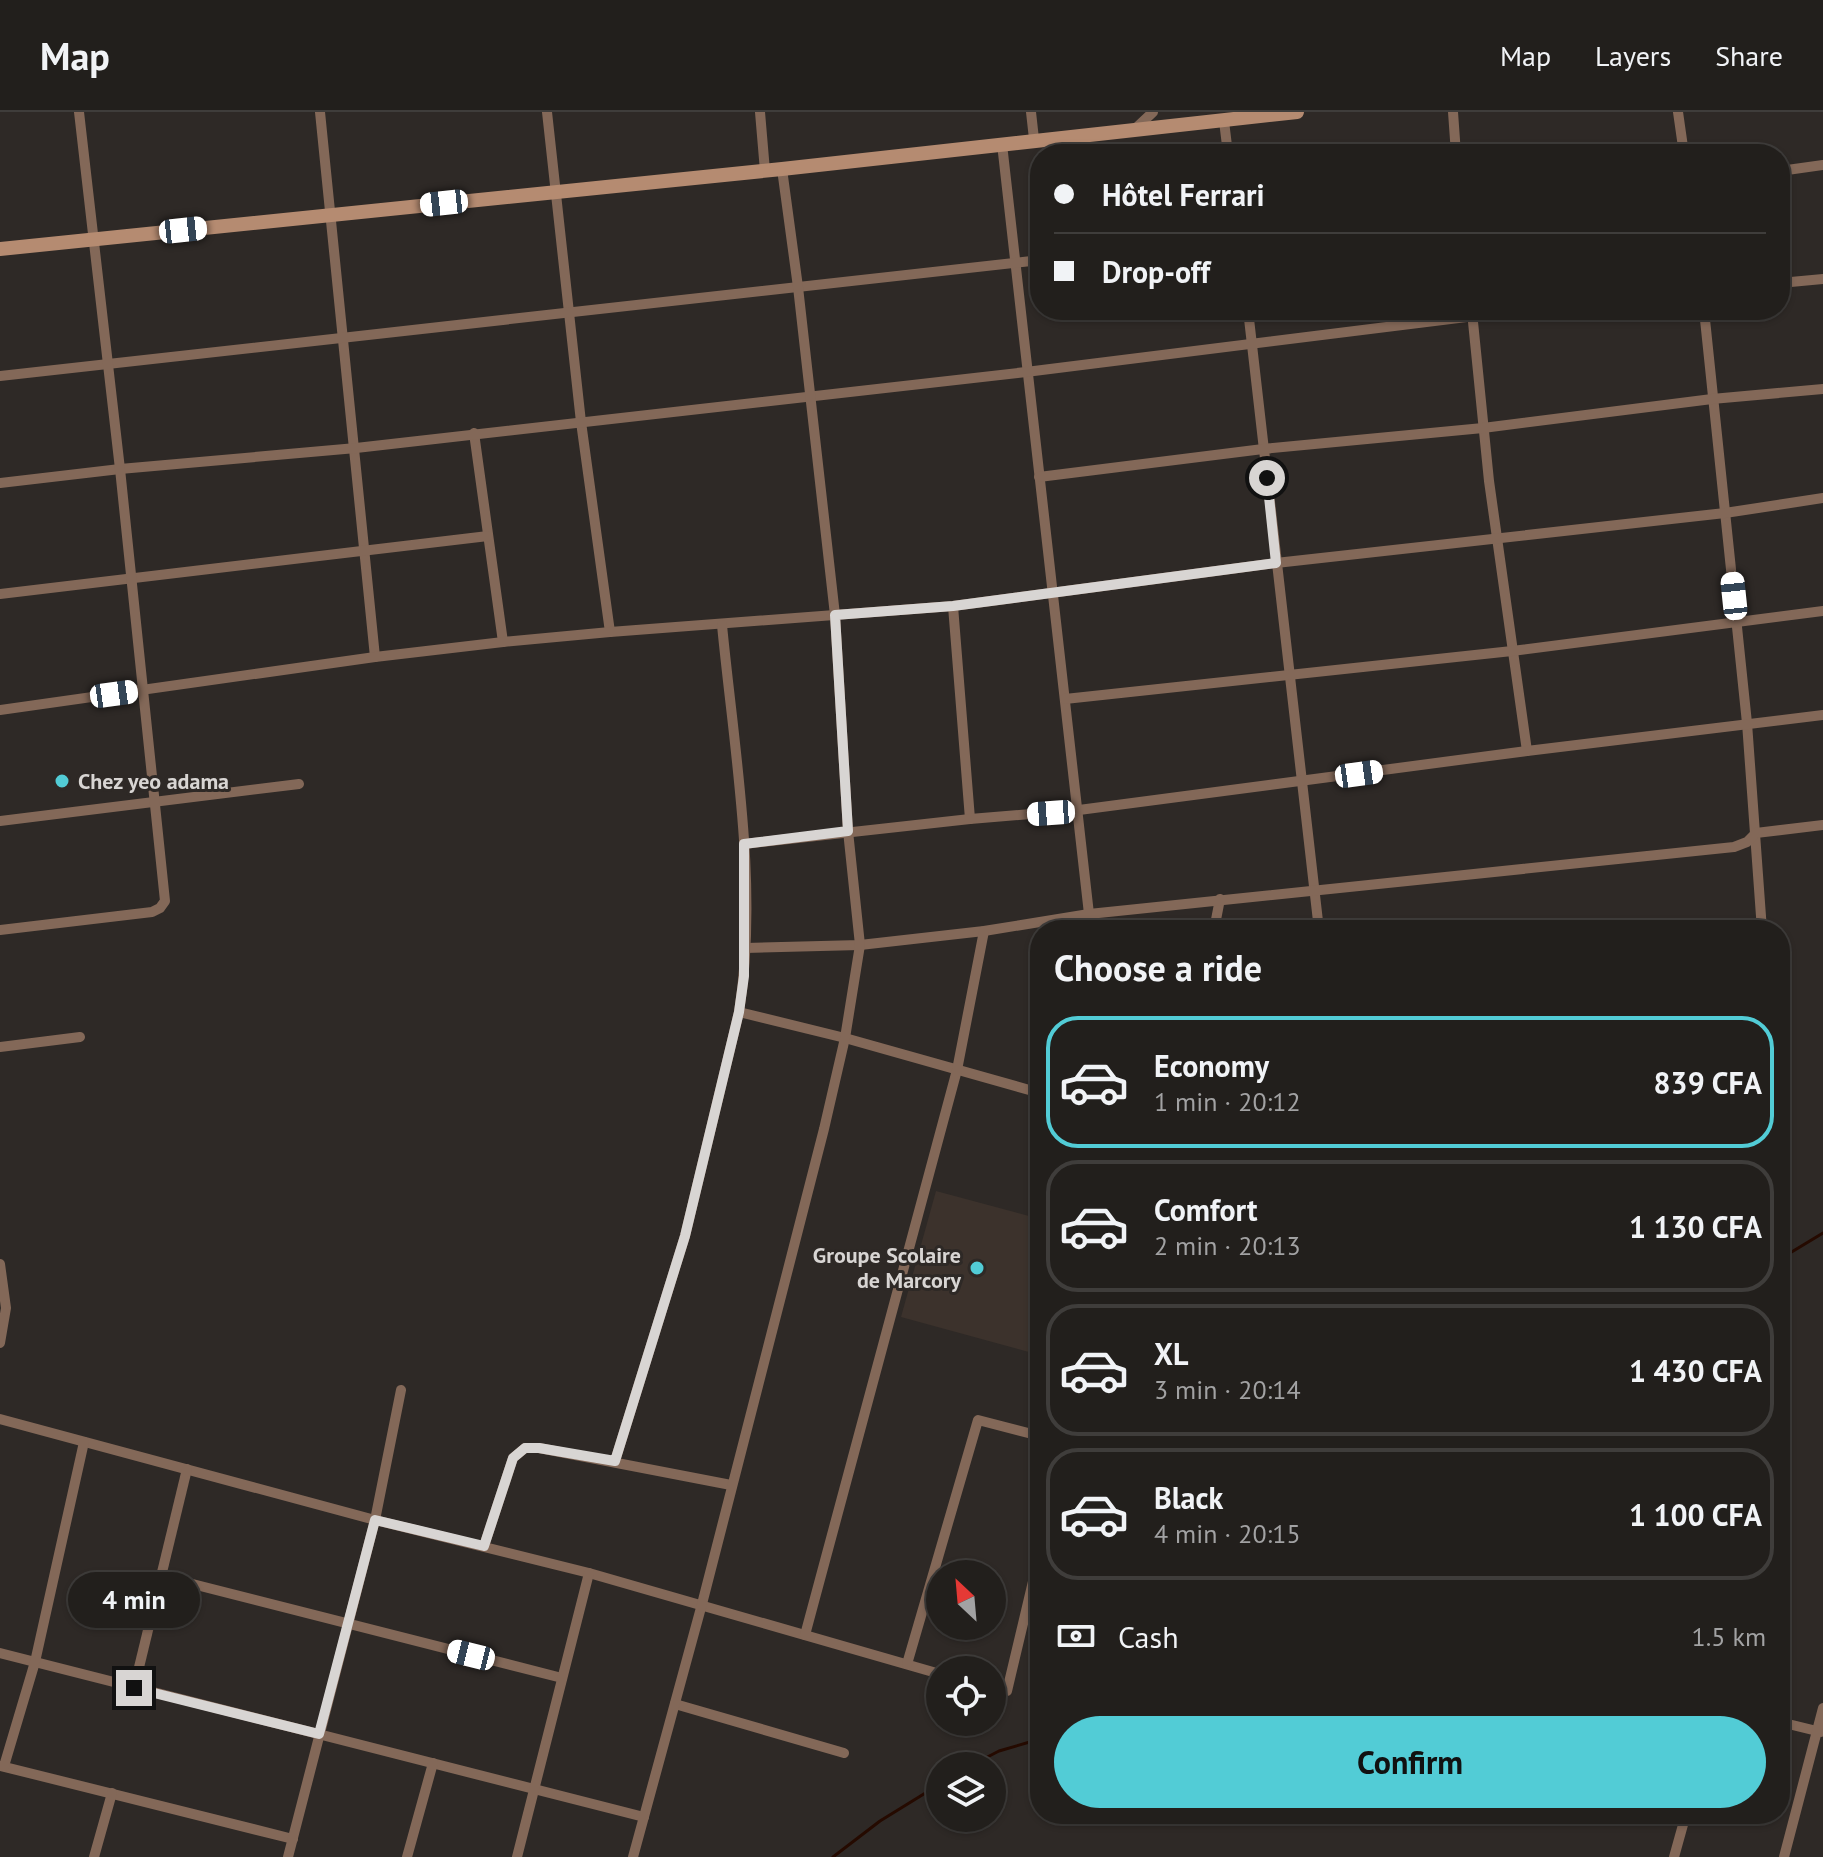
<!DOCTYPE html>
<html lang="en">
<head>
<meta charset="utf-8">
<style>
  :root { --surface:#221f1c; --page:#2a2725; --text:#f1f3f6; --muted:#a2a2a3; --line:#3f3d3b; --accent:#52ccd6 }
  body { margin:0; font-family:"PT Sans",sans-serif; background:var(--page); color:var(--text); height:100vh; display:flex; flex-direction:column; font-size:30px; white-space:nowrap }
  * { box-sizing:border-box; margin:0 }
  p { font-size:26px; color:var(--muted) }
  .icon { flex:none; width:44px; height:44px; fill:none; stroke:currentColor; stroke-width:2; stroke-linecap:round; stroke-linejoin:round }
  .map { position:relative; flex:1; overflow:hidden }
  .panel { position:absolute; left:1030px; top:808px; width:760px; height:904px; display:flex; flex-direction:column; background:var(--surface); border-radius:32px; box-shadow:0 2px 6px #0004,0 0 0 2px var(--line) }
  .panel>* { flex:none }
  .hud { position:absolute; left:1030px; top:32px; width:760px; height:176px; border-radius:32px; box-shadow:0 2px 6px #0004,0 0 0 2px var(--line); display:grid; align-content:center; height:176px; padding:0 24px; background:var(--surface) }
  .needle { width:52px; rotate:334deg }
  .tools { position:absolute; left:926px; top:1448px; display:grid; gap:16px }
  .tools a { display:grid; place-items:center; width:80px; height:80px; border-radius:50%; background:var(--surface); box-shadow:0 2px 6px #0004,0 0 0 2px var(--line); font-size:40px }
  .end { position:absolute; width:36px; height:36px; margin:-18px; border:10px solid #d8d5d3; background:#111; box-shadow:0 0 0 4px #111 }
  .from { border-radius:50% }
  .bubble { position:absolute; height:56px; border-radius:28px; background:var(--surface); box-shadow:0 2px 6px #0004,0 0 0 2px var(--line); font-size:26px; font-weight:700; line-height:56px; text-align:center }
  .car { position:absolute; width:24px; height:48px; margin:-24px -12px; border-radius:10px; box-shadow:0 0 6px 2px #0007; background:linear-gradient(#fff 24%,#345 0 40%,#fff 0 76%,#345 0 86%,#fff 0) }
  .hud b { display:flex; align-items:center; gap:28px; height:76px; font-size:30px }
  .hud b+b { border-top:2px solid var(--line) }
  .hud i { width:20px; height:20px; background:var(--text) }
  ul { padding:0; list-style:none }
  li { display:flex; align-items:center; gap:24px; height:132px; margin:0 16px 12px; padding:0 8px; border:4px solid var(--line); border-radius:32px }
  li div { flex:1 }
  li b { display:block; font-size:30px }
  li em { font-style:normal; font-weight:700 }
  li.selected { border-color:var(--accent) }
  li>.icon { width:72px; height:72px; stroke-width:1.5 }
  h2 { padding:0 24px; font-size:36px; line-height:96px }
  .pay { display:flex; align-items:center; gap:20px; height:88px; padding:0 24px; font-size:30px }
  .pay p { margin-inline-start:auto }
  .cta { display:flex; gap:16px; margin-top:auto; padding:16px 24px }
  .cta a { flex:1; height:92px; border-radius:48px; background:var(--accent); color:#111; font-size:32px; font-weight:700; line-height:92px; text-align:center }
  header { display:flex; align-items:center; gap:48px; box-sizing:border-box; height:112px; padding:0 40px; background:var(--surface); border-bottom:2px solid var(--line) }
  header strong { font-size:38px }
  nav { display:flex; gap:44px; margin-inline-start:auto; font-size:28px }
  .map>svg:first-child { display:block }
  .built { fill:#3c322c }
  .lines { fill:none; stroke-linecap:round; stroke-linejoin:round }
  .stream { stroke:#250a00; stroke-width:3 }
  .street { stroke:#836858; stroke-width:10 }
  .secondary { stroke:#b58b71; stroke-width:14 }
  .route { stroke:#d8d5d3; stroke-width:10 }
  .poi-dot { fill:#52ccd6; stroke:#2e2926; stroke-width:3 }
  .labels { text-anchor:middle; dominant-baseline:central; stroke-width:6; stroke-linejoin:round; paint-order:stroke }
  .poi-label { font-size:22px; font-weight:bold; fill:#d8d5d3; stroke:#2e2926; text-anchor:start }
</style>
</head>
<body>
<header>
<strong>Map</strong>
<nav><a>Map</a><a>Layers</a><a>Share</a></nav>
</header>
<div class="map">
<svg width="1823" height="1745" viewBox="0 0 1823 1745">
  <rect width="100%" height="100%" fill="#2e2926"/>
  <!-- built -->
  <path class="built" d="M936 1079 1040 1107V1243L901 1205Z"/>
  <g class="lines">
    <!-- stream -->
    <g class="stream">
      <path d="M1780 1147 1823 1121"/>
      <path d="M970 1654 999 1639 1040 1627"/>
      <path d="M833 1745 880 1709 940 1672"/>
    </g>
    <!-- street -->
    <g class="street">
      <path d="M320 0 375 545"/>
      <path d="M547 0 581 310 610 520"/>
      <path d="M760 0 765 59"/>
      <path d="M1031 0 1034 27"/>
      <path d="M1453 0 1456 42"/>
      <path d="M1678 0 1684 42"/>
      <path d="M1224 9 1228 42"/>
      <path d="M1134 18 1153 0"/>
      <path d="M1002 32 1089 802"/>
      <path d="M1780 59 1823 53"/>
      <path d="M1780 171 1823 167"/>
      <path d="M1248 198 1319 818"/>
      <path d="M1704 198 1747 611 1762 818"/>
      <path d="M1472 200 1489 369 1527 639"/>
      <path d="M0 264 1040 148"/>
      <path d="M474 321 503 530"/>
      <path d="M1039 365 1263 337 1483 316 1712 287 1823 277"/>
      <path d="M0 371 120 357 356 336 1026 260 1523 198"/>
      <path d="M0 482 488 424"/>
      <path d="M953 494 970 707"/>
      <path d="M1065 587 1512 539 1823 499"/>
      <path d="M0 598 375 545 503 530 610 520 953 494 1276 451 1725 401 1823 386"/>
      <path d="M0 709 299 672"/>
      <path d="M744 732 970 707 1079 698 1527 639 1823 603"/>
      <path d="M0 818 152 800 160 796 165 789 120 357 79 0"/>
      <path d="M1214 818 1220 787"/>
      <path d="M745 836 860 833 984 819 1089 802 1734 735 1747 730 1756 721 1823 713"/>
      <path d="M739 900 845 926 1040 981"/>
      <path d="M0 935 80 925"/>
      <path d="M0 1152 6 1196 0 1231"/>
      <path d="M0 1307 375 1408 589 1461 940 1562"/>
      <path d="M615 1349 685 1124 739 900C759 775 734 638 722 513"/>
      <path d="M484 1434 513 1346 525 1336H539L731 1373"/>
      <path d="M161 1464 562 1566"/>
      <path d="M805 1523 957 958 984 819"/>
      <path d="M0 1541 644 1705"/>
      <path d="M907 1552 978 1308 1040 1324"/>
      <path d="M134 1576 187 1357"/>
      <path d="M992 1576 1007 1579 1040 1440"/>
      <path d="M675 1592 844 1641"/>
      <path d="M1780 1610 1821 1620"/>
      <path d="M1 1654 293 1727"/>
      <path d="M4 1654 35 1550 84 1330"/>
      <path d="M94 1745 112 1681"/>
      <path d="M288 1745 375 1408 401 1278"/>
      <path d="M407 1745 433 1651"/>
      <path d="M517 1745 589 1461"/>
      <path d="M633 1745 702 1492 824 1017 845 926 860 833 848 719 835 503 798 175 782 57"/>
      <path d="M1674 1745 1686 1702"/>
      <path d="M1784 1745 1823 1596"/>
    </g>
    <!-- secondary -->
    <path class="secondary" d="M0 137 782 57 1297 0"/>
  </g>
  <g class="lines">
    <!-- route -->
    <path class="route" d="M134 1576 319 1622 375 1408 484 1434 513 1346 525 1336H539L615 1349 685 1124 739 900 744 864V732L848 719 835 503 953 494 1276 451 1267 366"/>
  </g>
  <!-- markers -->
  <g class="poi-dot">
    <circle cx="62" cy="669" r="8"/>
    <circle cx="977" cy="1156" r="8"/>
  </g>
  <g class="labels">
    <!-- poi labels -->
    <g class="poi-label">
      <text x="78" y="669">Chez yeo adama</text>
      <text x="961" y="1143" text-anchor="end">Groupe Scolaire<tspan x="961" dy="25">de Marcory</tspan></text>
    </g>
  </g>
</svg>
<div class="tools">
<a><svg class="needle" viewBox="-14 -14 28 28"><path d="M0-13l5 13h-10z" fill="#e53935"/><path d="M0 13l5-13h-10z" fill="#a2a2a3"/></svg></a>
<a><svg class="icon" aria-label="locate" viewBox="0 0 24 24"><circle cx="12" cy="12" r="6"/><path d="M12 2v4M12 18v4M2 12h4M18 12h4"/></svg></a>
<a><svg class="icon" aria-label="layers" viewBox="0 0 24 24"><path d="M12 4l9 5-9 5-9-5zM3 14l9 5 9-5"/></svg></a>
</div>
<i class="end from" style="left:1267px;top:366px"></i>
<i class="end" style="left:134px;top:1576px"></i>
<div class="bubble" style="left:68px;top:1460px;width:132px">4 min</div>
<i class="car" style="left:444px;top:91px;rotate:264deg"></i>
<i class="car" style="left:183px;top:118px;rotate:84deg"></i>
<i class="car" style="left:1734px;top:484px;rotate:354deg"></i>
<i class="car" style="left:114px;top:582px;rotate:82deg"></i>
<i class="car" style="left:1359px;top:662px;rotate:82deg"></i>
<i class="car" style="left:1051px;top:701px;rotate:266deg"></i>
<i class="car" style="left:471px;top:1543px;rotate:284deg"></i>
<div class="hud">
<b><i class="from"></i>Hôtel Ferrari</b>
<b><i></i>Drop-off</b>
</div>
<section class="panel">
<h2>Choose a ride</h2>
<ul>
<li class="selected"><svg class="icon" aria-label="car" viewBox="0 0 24 24"><path d="M5 17H2v-5l4-1 3-4h7l3 4 3 1v5h-3M9 17h6M6 11h13"/><circle cx="7" cy="17" r="2"/><circle cx="17" cy="17" r="2"/></svg><div><b>Economy</b><p>1 min · 20:12</p></div><em>839 CFA</em></li>
<li><svg class="icon" aria-label="car" viewBox="0 0 24 24"><path d="M5 17H2v-5l4-1 3-4h7l3 4 3 1v5h-3M9 17h6M6 11h13"/><circle cx="7" cy="17" r="2"/><circle cx="17" cy="17" r="2"/></svg><div><b>Comfort</b><p>2 min · 20:13</p></div><em>1 130 CFA</em></li>
<li><svg class="icon" aria-label="car" viewBox="0 0 24 24"><path d="M5 17H2v-5l4-1 3-4h7l3 4 3 1v5h-3M9 17h6M6 11h13"/><circle cx="7" cy="17" r="2"/><circle cx="17" cy="17" r="2"/></svg><div><b>XL</b><p>3 min · 20:14</p></div><em>1 430 CFA</em></li>
<li><svg class="icon" aria-label="car" viewBox="0 0 24 24"><path d="M5 17H2v-5l4-1 3-4h7l3 4 3 1v5h-3M9 17h6M6 11h13"/><circle cx="7" cy="17" r="2"/><circle cx="17" cy="17" r="2"/></svg><div><b>Black</b><p>4 min · 20:15</p></div><em>1 100 CFA</em></li>
</ul>
<div class="pay"><svg class="icon" aria-label="cash" viewBox="0 0 24 24"><path d="M3 7h18v10H3z"/><circle cx="12" cy="12" r="2"/></svg>Cash<p>1.5 km</p></div>
<div class="cta"><a>Confirm</a></div>
</section>
</div>
</body>
</html>
